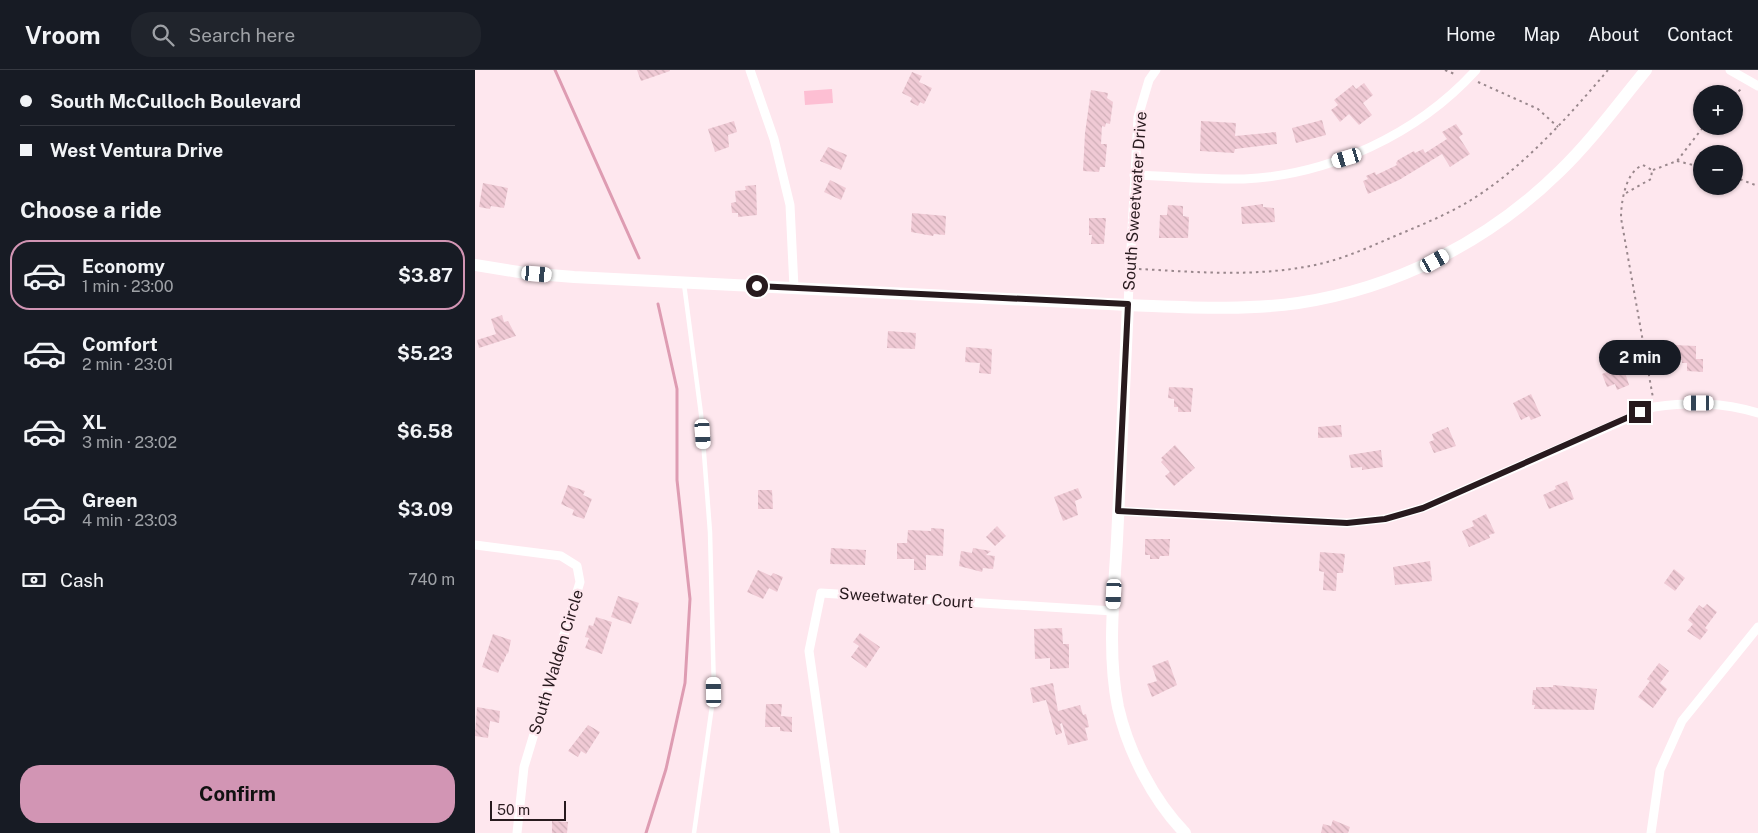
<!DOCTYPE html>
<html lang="en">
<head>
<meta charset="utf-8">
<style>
  :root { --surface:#171b24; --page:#20242c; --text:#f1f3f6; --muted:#9ea1a6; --line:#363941; --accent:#d295b4 }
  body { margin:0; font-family:"Public Sans",sans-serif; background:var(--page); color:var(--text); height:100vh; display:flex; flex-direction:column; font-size:19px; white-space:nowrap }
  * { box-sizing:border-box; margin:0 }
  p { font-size:16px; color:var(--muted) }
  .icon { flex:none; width:28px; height:28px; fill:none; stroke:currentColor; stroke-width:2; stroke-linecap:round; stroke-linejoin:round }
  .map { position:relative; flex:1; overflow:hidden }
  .side { display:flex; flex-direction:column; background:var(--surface); width:475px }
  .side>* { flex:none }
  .hud { display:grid; align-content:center; height:110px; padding:0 20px; background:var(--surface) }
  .buttons { position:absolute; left:1218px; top:15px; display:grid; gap:10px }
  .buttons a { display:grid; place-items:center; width:50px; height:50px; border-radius:50%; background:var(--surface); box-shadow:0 1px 4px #0004; font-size:25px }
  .scale { position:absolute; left:15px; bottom:12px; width:76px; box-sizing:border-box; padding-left:5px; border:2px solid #281a1e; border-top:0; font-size:14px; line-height:18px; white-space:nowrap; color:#281a1e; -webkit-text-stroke:4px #fee7ee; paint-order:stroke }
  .end { position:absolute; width:22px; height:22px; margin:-11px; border:6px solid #281a1e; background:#fff; box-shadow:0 0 0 2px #fff }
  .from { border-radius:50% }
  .bubble { position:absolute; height:35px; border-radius:18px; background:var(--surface); box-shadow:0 1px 4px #0004; font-size:16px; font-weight:700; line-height:35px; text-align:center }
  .car { position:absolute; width:15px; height:30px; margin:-15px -8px; border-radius:6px; box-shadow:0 0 4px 1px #0007; background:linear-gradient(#fff 24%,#345 0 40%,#fff 0 76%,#345 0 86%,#fff 0) }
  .hud b { display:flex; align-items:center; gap:18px; height:48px; font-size:19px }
  .hud b+b { border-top:1px solid var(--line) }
  .hud i { width:12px; height:12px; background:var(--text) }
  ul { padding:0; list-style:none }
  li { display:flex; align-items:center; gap:15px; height:70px; margin:0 10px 8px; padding:0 10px; border:2px solid transparent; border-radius:20px }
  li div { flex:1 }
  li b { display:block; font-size:19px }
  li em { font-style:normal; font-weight:700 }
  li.selected { border-color:var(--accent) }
  li>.icon { width:45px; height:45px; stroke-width:1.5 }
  h2 { padding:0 20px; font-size:22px; line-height:60px }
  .pay { display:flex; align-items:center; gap:12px; height:55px; padding:0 20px; font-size:19px }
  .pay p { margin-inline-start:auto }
  .primary-button { display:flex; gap:10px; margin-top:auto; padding:10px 20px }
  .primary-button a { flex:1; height:58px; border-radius:20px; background:var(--accent); color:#111; font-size:20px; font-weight:700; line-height:58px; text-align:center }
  header { display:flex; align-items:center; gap:30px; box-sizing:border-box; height:70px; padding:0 25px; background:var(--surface); border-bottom:1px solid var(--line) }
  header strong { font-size:24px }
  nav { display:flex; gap:28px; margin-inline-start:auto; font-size:18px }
  .search { width:350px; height:45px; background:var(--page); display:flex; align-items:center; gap:12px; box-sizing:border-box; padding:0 18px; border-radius:20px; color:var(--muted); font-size:19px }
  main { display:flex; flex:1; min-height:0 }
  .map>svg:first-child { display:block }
  .pitch { fill:#fdbfd3 }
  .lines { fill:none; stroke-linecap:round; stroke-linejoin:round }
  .stream { stroke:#de9cb2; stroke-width:3 }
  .building { fill:url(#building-back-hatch) }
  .path { stroke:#99878c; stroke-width:2; stroke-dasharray:2.5 4; stroke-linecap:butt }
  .lane { stroke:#fff; stroke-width:4.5 }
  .street { stroke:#fff; stroke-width:9 }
  .secondary { stroke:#fff; stroke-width:12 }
  .route { stroke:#281a1e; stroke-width:6 }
  .labels { text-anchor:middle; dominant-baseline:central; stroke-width:4.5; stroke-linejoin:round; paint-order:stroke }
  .street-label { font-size:16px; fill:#281a1e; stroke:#fee7ee }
</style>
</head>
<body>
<header>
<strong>Vroom</strong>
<div class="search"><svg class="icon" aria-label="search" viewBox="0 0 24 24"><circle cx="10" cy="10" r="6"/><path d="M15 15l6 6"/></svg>Search here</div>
<nav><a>Home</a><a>Map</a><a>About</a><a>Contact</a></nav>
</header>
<main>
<section class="side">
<div class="hud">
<b><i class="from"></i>South McCulloch Boulevard</b>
<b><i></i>West Ventura Drive</b>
</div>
<h2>Choose a ride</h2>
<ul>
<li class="selected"><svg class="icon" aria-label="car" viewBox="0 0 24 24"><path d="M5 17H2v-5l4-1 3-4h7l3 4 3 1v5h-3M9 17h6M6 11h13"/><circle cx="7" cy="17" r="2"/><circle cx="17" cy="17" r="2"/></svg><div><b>Economy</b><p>1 min · 23:00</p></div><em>$3.87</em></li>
<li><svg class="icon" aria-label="car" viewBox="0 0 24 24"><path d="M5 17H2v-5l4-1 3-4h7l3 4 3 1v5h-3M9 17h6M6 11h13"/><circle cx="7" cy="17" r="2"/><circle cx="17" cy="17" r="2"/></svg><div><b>Comfort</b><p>2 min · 23:01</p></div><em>$5.23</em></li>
<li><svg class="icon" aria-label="car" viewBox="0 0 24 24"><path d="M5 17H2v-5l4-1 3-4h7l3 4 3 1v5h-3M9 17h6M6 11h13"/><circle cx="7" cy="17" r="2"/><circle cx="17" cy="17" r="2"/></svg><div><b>XL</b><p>3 min · 23:02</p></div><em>$6.58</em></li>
<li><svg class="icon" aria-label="car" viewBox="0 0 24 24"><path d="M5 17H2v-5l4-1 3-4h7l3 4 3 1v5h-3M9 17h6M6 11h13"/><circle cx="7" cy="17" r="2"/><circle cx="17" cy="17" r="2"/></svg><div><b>Green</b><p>4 min · 23:03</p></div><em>$3.09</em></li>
</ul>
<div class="pay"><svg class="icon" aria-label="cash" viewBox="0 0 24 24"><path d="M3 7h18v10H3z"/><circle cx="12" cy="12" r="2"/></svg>Cash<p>740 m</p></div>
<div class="primary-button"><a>Confirm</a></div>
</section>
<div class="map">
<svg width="1283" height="763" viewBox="0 0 1283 763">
  <defs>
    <pattern id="building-back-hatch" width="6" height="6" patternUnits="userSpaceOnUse" patternTransform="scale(1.25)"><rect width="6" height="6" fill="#f0cad5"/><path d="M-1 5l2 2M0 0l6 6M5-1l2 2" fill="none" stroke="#ceadb6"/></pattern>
  </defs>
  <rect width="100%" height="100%" fill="#fee7ee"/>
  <!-- pitch -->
  <path class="pitch" d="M357 19 358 33 330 35 329 21Z"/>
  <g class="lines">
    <!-- stream -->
    <g class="stream">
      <path d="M80 0 164 188"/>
      <path d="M171 763 191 699 210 613 215 529 202 410V319L183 234"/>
    </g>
  </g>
  <!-- building -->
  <g class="building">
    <path d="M162 0H194L195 1 166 11Z"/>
    <path d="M437 2 447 6 444 12 457 18 449 34 445 32 443 36 435 32 437 28 427 23Z"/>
    <path d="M889 13 898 25 888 33 897 45 884 55 874 44 865 52 856 40 863 35 859 30 878 15 881 19Z"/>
    <path d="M616 20 633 23 632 28 638 32 635 54 631 53 630 57 627 56 626 74H632L630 97H625L624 102 608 101 610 63Z"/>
    <path d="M847 50 851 65 821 73 817 58Z"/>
    <path d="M259 51 262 62 253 65 254 77 240 82 233 59Z"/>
    <path d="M726 51 761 53 760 66 801 62 802 74 760 79 759 83 725 81Z"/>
    <path d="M981 54 988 64 984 67 995 84 975 97 967 84 924 110 893 124 888 111 893 109 891 106 900 102 901 105 922 95 921 93 923 90 939 81 940 83 948 79 950 83 972 69 967 62Z"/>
    <path d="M353 77 372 85 366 100 345 91Z"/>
    <path d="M355 110 371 118 366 130 349 122Z"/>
    <path d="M8 113 33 118 29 138 16 136 15 139 4 137Z"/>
    <path d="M281 115 282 145 263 147V143H257L256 133 261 132 260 121 271 120 270 116Z"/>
    <path d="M788 134V137L799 138 800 152 767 154 766 137Z"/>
    <path d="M693 135 708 136V146L714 147 713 168H684L685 145H692Z"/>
    <path d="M437 143 471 146 470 165 459 164 458 166 436 162Z"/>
    <path d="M614 148H631L629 174H616L617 165H614Z"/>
    <path d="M27 245 29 252 33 251 41 266 4 278 2 270 21 264 16 249Z"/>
    <path d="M413 261 441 263 440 279 412 278Z"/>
    <path d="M1199 275 1221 276V289H1228V302L1212 301V293H1207V290H1199Z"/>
    <path d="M491 277 517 279 516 304 504 303 505 293 490 292Z"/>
    <path d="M1148 296 1154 315 1142 320 1140 314 1132 317 1127 304Z"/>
    <path d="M694 317 718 318 716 342H703V337H699V329L693 328Z"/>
    <path d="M1056 324 1066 346 1056 350 1054 346 1046 350 1038 333Z"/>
    <path d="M866 355 867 367 843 368V357Z"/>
    <path d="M973 357 981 376 959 383 954 372 959 370 957 364Z"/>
    <path d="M700 375 720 398 699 416 690 406 695 402 686 392 688 390 686 388Z"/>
    <path d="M906 380 908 397 887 400V397L876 398 874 385Z"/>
    <path d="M1092 411 1099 429 1074 439 1068 425 1081 419 1080 416Z"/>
    <path d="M93 415 110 421 108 425 117 429 109 449 97 445 99 440 86 434Z"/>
    <path d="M603 418 607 428 600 431 603 445 588 451 579 427Z"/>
    <path d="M283 420H297L298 439H283Z"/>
    <path d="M1011 444 1020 463 1014 465 1015 468 994 477 987 461 999 456 997 451Z"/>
    <path d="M522 456 531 466 520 476 511 467Z"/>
    <path d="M456 458 469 459 468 486 451 485V500H439V489H422V473H432L433 460 456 461Z"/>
    <path d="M670 469H695L694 486H685L684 489H675V485H670Z"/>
    <path d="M356 478 391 480 390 495 355 494Z"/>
    <path d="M498 478 516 481 511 485 520 486 518 499 508 498 507 502 484 496 486 481 497 483Z"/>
    <path d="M845 482 870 484 868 503H862L861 521 848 520 849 502 844 501Z"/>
    <path d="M955 491 957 511 920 515 918 497Z"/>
    <path d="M1199 499 1210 508 1200 521 1189 513Z"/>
    <path d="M283 500 296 506 298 503 308 507 302 522 294 518 288 529 272 522Z"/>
    <path d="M143 526 164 533 156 554 136 547Z"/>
    <path d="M1232 534 1242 542 1230 558 1233 560 1225 570 1212 561 1218 554 1213 550 1224 535 1228 538Z"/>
    <path d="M121 547 137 552 127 584 110 578 114 568 110 567 114 555 118 556Z"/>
    <path d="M587 558 588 574H594V598L575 599V588L560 589 559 559Z"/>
    <path d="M385 563 405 577 391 598 376 587 384 576 378 572Z"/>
    <path d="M18 564 36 570 33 584 32 583 28 593 27 592 23 603 7 597Z"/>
    <path d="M693 590 702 615 677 627 672 614 682 611 677 596Z"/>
    <path d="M1184 593 1194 601 1185 613 1192 619 1178 638 1163 627 1175 611 1172 609Z"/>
    <path d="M578 613 583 641 605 635 608 645 611 644 614 657 610 658 613 670 593 675 587 653 585 654 587 663 581 665 571 630 558 633 555 618Z"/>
    <path d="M1078 615 1122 619 1119 640 1059 639 1060 635H1057L1058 620H1061V617H1078Z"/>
    <path d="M291 634H307L306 646 317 647V662L305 661V657H290Z"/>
    <path d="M2 637 25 641 24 653 15 651 13 668 0 666Z"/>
    <path d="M113 655 125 662 111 684 106 681 103 687 93 681Z"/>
    <path d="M858 750 875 757 873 763H846L848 754 856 756Z"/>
    <path d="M77 751 93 752 92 763H77Z"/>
  </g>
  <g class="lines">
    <!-- path -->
    <g class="path">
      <path d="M970 0 982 5"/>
      <path d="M1003 12 1063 39 1083 57"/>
      <path d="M1259 26 1268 17"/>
      <path d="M1202 91 1226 97"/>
      <path d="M1178 100 1202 91 1229 56"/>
      <path d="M1259 107 1283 116"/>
      <path d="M1151 123 1176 109 1177 100 1168 95C1151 101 1146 131 1146 148L1178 328"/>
      <path d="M664 199C721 202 778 207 835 196 862 191 888 180 913 169 941 157 970 146 996 130 1048 98 1094 46 1133 0"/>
    </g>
    <!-- lane -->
    <path class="lane" d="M209 214 226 344 235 462 239 622 219 763"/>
    <!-- street -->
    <g class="street">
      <path d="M275 0 299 69 315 135 319 218"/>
      <path d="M1255 0 1283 16"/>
      <path d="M659 105C696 106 733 110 769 109 855 105 943 64 1001 0"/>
      <path d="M653 235 663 47 674 10 681 0"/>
      <path d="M643 441 872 453 910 449 948 438 1179 337C1216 332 1247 332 1283 343"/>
      <path d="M0 475 86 486 102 496 105 512 49 697 42 763"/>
      <path d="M360 763 334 581 346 523 638 541"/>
      <path d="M1176 763 1185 700 1207 651 1283 557"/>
    </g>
    <!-- secondary -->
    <g class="secondary">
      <path d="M0 195 50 203 99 207 653 235C710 237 767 241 823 233 922 218 1014 171 1085 101 1117 70 1143 34 1171 0"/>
      <path d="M653 235C649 313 646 391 642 470 639 524 632 583 643 637 653 681 678 730 710 763"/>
    </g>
  </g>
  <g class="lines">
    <!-- route -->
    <path class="route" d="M282 216 653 234 643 441 872 453 910 449 948 438 1165 342"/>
  </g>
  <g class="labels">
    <!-- street labels -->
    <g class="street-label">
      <text transform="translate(660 131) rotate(-86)">South Sweetwater Drive</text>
      <text transform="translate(431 528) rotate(4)">Sweetwater Court</text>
      <text transform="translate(81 592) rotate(-73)">South Walden Circle</text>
    </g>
  </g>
</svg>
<div class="buttons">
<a>+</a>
<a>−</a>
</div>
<div class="scale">50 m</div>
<i class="end from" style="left:282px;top:216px"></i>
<i class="end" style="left:1165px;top:342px"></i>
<div class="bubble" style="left:1124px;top:270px;width:82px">2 min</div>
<i class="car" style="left:872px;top:88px;rotate:253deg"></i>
<i class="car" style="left:960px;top:191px;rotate:61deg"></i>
<i class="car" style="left:62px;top:204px;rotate:95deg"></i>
<i class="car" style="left:1224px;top:333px;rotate:270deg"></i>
<i class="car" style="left:228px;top:364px;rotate:176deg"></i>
<i class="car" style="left:639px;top:524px;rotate:183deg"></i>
<i class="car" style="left:239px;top:622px;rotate:359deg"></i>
</div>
</main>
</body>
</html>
